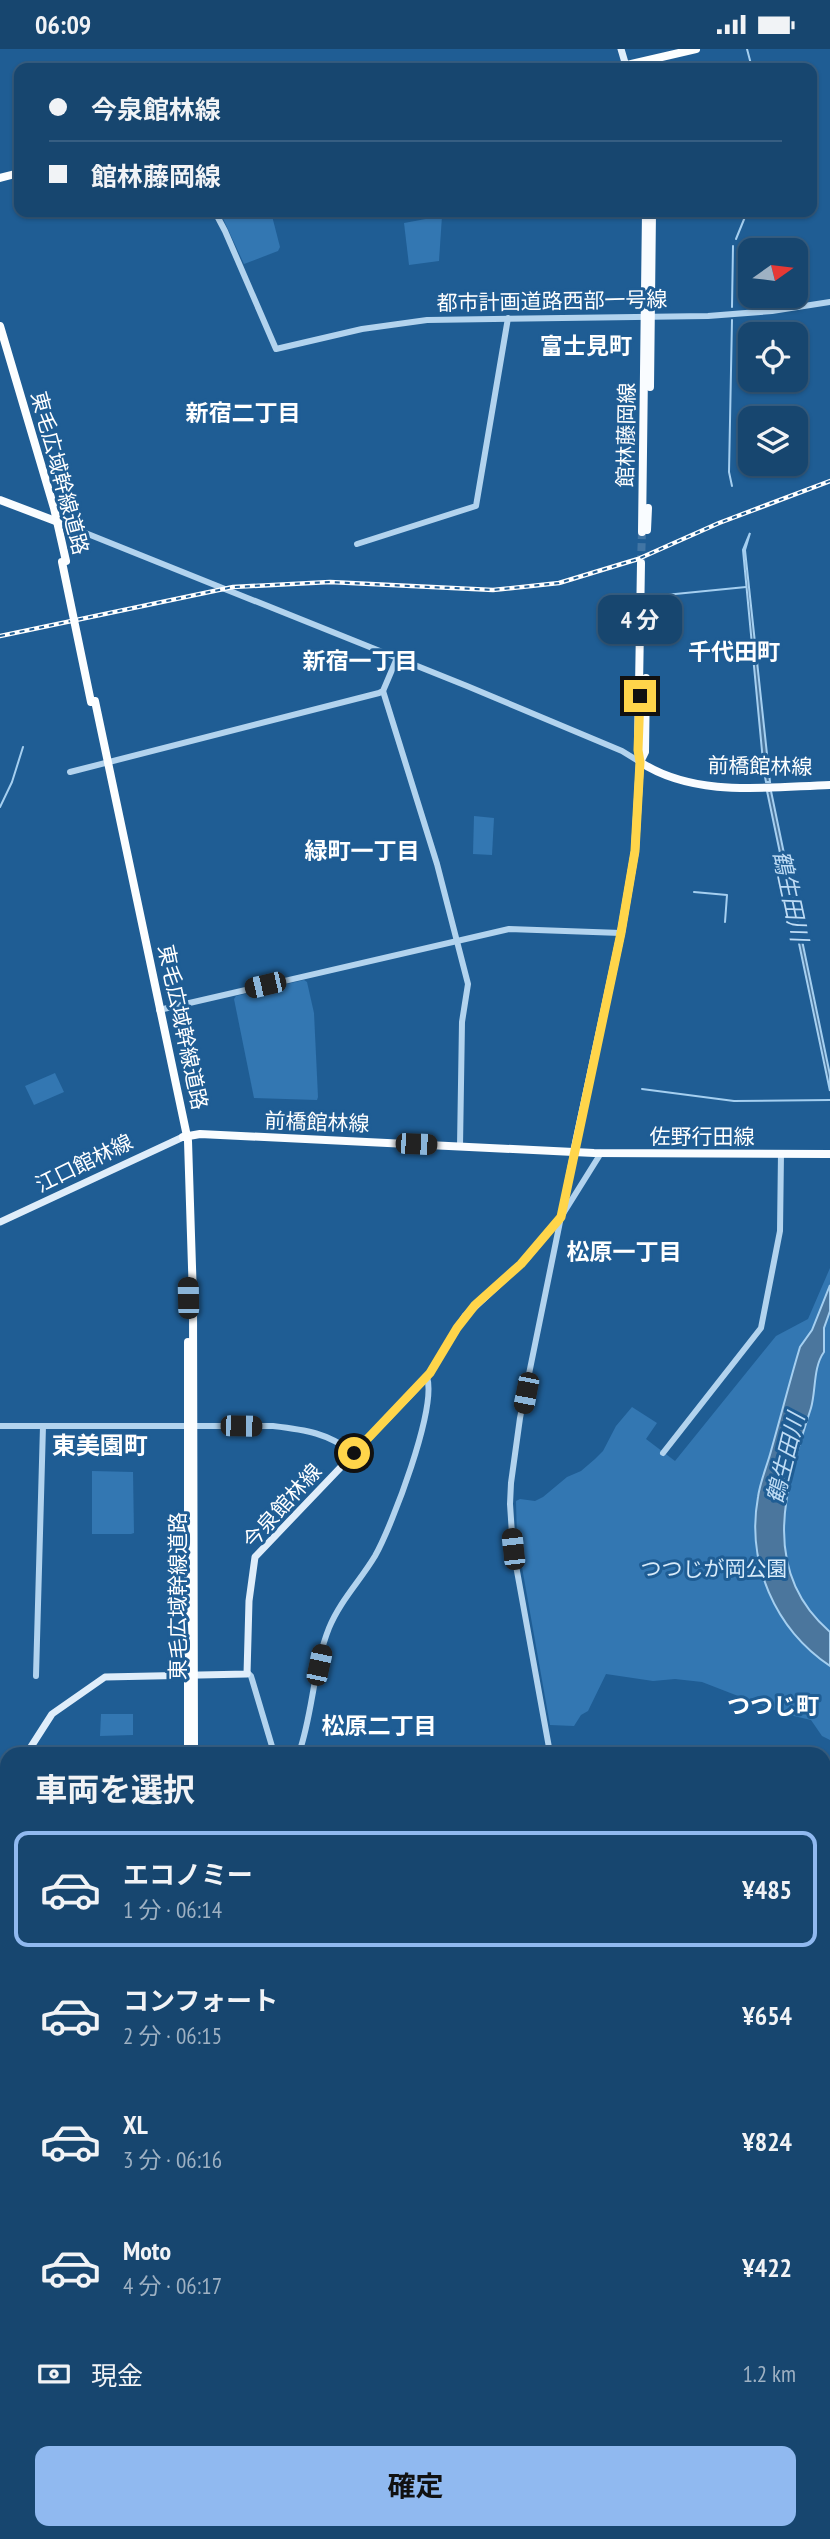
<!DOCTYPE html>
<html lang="ja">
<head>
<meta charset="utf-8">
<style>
  :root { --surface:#17466f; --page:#245077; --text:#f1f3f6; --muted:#9eb1c3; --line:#365e82; --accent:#90b9f0 }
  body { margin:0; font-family:"PT Sans Narrow","Noto Sans JP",sans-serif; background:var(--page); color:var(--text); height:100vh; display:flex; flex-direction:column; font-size:26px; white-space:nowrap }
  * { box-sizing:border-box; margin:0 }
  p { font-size:23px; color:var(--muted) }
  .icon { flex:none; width:38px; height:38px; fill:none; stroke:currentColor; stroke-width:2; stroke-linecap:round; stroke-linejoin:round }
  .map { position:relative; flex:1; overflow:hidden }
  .panel { position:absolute; left:0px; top:1698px; width:831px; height:793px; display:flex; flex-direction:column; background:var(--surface); border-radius:21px 21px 0 0; box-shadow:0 2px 5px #0004,0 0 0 2px var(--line) }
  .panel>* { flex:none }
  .banner { position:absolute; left:14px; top:14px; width:803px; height:154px; border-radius:14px; box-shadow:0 2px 5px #0004,0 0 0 2px var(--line); display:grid; align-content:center; height:154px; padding:0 35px; background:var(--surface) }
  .needle { width:46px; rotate:76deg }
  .controls { position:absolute; left:738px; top:189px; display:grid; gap:14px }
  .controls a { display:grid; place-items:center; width:70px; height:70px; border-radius:14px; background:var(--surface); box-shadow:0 2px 5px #0004,0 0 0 2px var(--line); font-size:35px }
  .end { position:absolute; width:32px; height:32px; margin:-16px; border:9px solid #ffd54a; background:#111; box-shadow:0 0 0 4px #111 }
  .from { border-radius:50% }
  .bubble { position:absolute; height:49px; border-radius:14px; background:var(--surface); box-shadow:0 2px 5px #0004,0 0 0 2px var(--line); font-size:23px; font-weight:700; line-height:49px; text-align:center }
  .car { position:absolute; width:21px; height:42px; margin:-21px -10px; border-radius:9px; box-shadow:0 0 5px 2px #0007; background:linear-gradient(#222 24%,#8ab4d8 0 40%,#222 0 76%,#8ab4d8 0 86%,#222 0) }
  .banner b { display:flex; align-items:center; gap:24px; height:66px; font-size:26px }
  .banner b+b { border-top:2px solid var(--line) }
  .banner i { width:18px; height:18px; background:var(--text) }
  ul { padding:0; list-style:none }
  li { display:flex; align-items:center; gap:21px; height:116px; margin:0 14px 10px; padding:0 21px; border:4px solid transparent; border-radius:14px }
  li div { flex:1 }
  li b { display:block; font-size:26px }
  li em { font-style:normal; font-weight:700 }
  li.current { border-color:var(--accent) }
  li>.icon { width:63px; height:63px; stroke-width:1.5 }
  h2 { padding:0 35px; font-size:32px; line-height:84px }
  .pay { display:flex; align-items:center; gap:18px; height:77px; padding:0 35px; font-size:26px }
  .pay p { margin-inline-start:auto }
  .button { display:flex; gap:14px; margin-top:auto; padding:14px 35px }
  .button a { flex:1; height:80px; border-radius:14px; background:var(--accent); color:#111; font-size:28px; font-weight:700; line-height:80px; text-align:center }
  .status { display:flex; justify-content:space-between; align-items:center; height:49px; padding:0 35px; background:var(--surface); direction:ltr }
  .status svg { height:19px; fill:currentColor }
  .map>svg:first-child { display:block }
  .green { fill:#3377b2 }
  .water { fill:#4b769d; stroke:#a5cff0; stroke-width:2 }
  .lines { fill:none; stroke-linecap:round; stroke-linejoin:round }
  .stream { stroke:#a5cff0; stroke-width:2 }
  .primary-tunnel { stroke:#4175a4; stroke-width:8; stroke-dasharray:8 4; stroke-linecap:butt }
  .tertiary { stroke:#b2d3ee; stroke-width:6 }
  .secondary { stroke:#dfedfa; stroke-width:7 }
  .primary { stroke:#f9fcff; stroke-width:8 }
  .trunk { stroke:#fcfeff; stroke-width:8 }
  .rail-casing { stroke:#fff; stroke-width:4.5 }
  .rail { stroke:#1f5d94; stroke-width:2; stroke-dasharray:5; stroke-linecap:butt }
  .trunk-bridge { stroke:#fcfeff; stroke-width:8 }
  .route { stroke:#ffd54a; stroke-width:9 }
  .labels { text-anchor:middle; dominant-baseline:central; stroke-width:6; stroke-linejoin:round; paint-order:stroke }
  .street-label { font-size:21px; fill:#fff; stroke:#1f5d94 }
  .park-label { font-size:21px; fill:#d8ebfa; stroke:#1f5d94 }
  .neighbourhood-label { font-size:23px; font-weight:bold; fill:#fff; stroke:#1f5d94 }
  .water-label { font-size:23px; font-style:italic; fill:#bedcf5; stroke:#1f5d94 }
  .quarter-label { font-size:24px; font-weight:bold; fill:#fff; stroke:#1f5d94 }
</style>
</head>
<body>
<div class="status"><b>06:09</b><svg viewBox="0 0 49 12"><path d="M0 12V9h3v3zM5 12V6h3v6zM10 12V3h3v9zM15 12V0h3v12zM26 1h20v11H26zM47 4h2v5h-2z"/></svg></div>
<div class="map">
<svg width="830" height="2490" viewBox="0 0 830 2490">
  <rect width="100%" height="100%" fill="#1f5d94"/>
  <!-- green -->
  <g class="green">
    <path d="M220 163H271L280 198 278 202 244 215Z"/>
    <path d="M442 167 439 212 409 216 404 174Z"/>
    <path d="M474 767 494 769 492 806 473 805Z"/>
    <path d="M304 931 307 933 314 964 318 1048 317 1051 254 1049 234 950 236 947Z"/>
    <path d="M55 1024 64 1043 34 1056 25 1037Z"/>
    <path d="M830 1219V1691L822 1687 811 1671 785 1665 702 1633 675 1630 653 1632 606 1625 588 1662 581 1666 574 1677 550 1676 517 1490 516 1452 520 1450 535 1452 543 1448 567 1428 581 1422 595 1410 603 1402 616 1377 632 1358 657 1374 646 1390 675 1412 776 1287 808 1270Z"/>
    <path d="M92 1422 133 1423 134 1484 131 1485H92Z"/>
    <path d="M101 1665H133V1686L100 1687Z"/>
    <path d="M830 1844V1909L824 1924V1855Z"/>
  </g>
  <!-- water -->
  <g class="water">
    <path d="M750 484 745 501 770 733H766L764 723 743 501Z"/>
    <path d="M767 742H771L830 1026V1042Z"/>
    <path d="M830 1236V1262L824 1279V1303C813 1318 816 1342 811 1359 786 1436 758 1521 830 1583V1617C775 1580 746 1514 758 1448 760 1433 767 1417 771 1402 780 1370 788 1339 797 1308L800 1298 812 1281Z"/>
    <path d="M824 2451 830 2462V2490H772L769 2483H824Z"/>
  </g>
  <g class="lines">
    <!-- stream -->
    <g class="stream">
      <path d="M747 0 752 19"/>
      <path d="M736 190 747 163"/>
      <path d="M732 258 733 197"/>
      <path d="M732 271 729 423 732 437"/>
      <path d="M655 547 746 538"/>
      <path d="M605 549C612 566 611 573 631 570"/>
      <path d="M0 758 12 733 23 698"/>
      <path d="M694 843 727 846 725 873"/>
      <path d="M642 1040 734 1052 830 1051"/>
    </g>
    <!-- primary-tunnel -->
    <path class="primary-tunnel" d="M641 514 642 483"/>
    <!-- tertiary -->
    <g class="tertiary">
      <path d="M215 163 225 182 276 300 362 280 427 271 708 267 772 262 830 253"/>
      <path d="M58 473 467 637 622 702 640 713"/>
      <path d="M357 495 476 457 508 269"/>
      <path d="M383 642 437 815 468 935 462 973 460 1097"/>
      <path d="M70 723 379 644 383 642 397 609"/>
      <path d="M159 961 509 880 621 884"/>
      <path d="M0 1377H273C307 1381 327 1384 354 1404"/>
      <path d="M663 1404 761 1279 780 1182 781 1104"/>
      <path d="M248 1624 251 1627 274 1704"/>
      <path d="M36 1627 43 1377"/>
      <path d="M299 1704C313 1664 313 1619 329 1579 340 1552 360 1532 375 1507 392 1477 437 1359 427 1328"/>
      <path d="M550 1704 513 1500 510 1455 511 1434 520 1369 561 1168 601 1104"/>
      <path d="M824 1849 830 1837"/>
      <path d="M824 2416 830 2414"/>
      <path d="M299 2483 300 2490"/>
    </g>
    <!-- secondary -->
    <g class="secondary">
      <path d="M621 0 626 17"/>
      <path d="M0 1173 183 1088"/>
      <path d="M27 1704 52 1665 105 1628 247 1625 249 1552 255 1508 427 1328 465 1267 526 1210 561 1168 574 1103"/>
      <path d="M0 1765 7 1747"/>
      <path d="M824 2093 830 2095"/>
      <path d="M688 2483 689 2490"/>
    </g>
    <!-- primary -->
    <g class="primary">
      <path d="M650 338 652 163"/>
      <path d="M0 451 58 473"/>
      <path d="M647 481 648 459"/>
      <path d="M642 483 646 163"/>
      <path d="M640 713 645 703 646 629"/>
      <path d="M640 713C695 749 768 738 830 736"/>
      <path d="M183 1088 200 1085 594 1104 830 1105"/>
      <path d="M574 1103 621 884 635 802 640 713 638 700 641 514"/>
    </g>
    <!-- trunk -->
    <g class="trunk">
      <path d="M614 19 696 0"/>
      <path d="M0 129 19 124"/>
      <path d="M0 277 54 459 66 512"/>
      <path d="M95 652 188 1092 193 1249 194 1704"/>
      <path d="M188 1293V1704"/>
      <path d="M171 2483V2490"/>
    </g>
    <!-- rail casing -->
    <g class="rail-casing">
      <path id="rail" d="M0 587 233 538 330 533 493 541 559 534 638 510 719 474 830 432"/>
    </g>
    <!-- rail -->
    <use href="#rail" class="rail"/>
    <!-- trunk-bridge -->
    <path class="trunk-bridge" d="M62 513 91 653"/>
  </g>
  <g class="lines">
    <!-- route -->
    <path class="route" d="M354 1404 430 1324 457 1279 475 1256 521 1215 561 1168 621 884 635 802 640 713 638 701 640 647"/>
  </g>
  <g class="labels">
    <!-- street labels -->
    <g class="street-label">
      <text transform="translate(552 252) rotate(-1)">都市計画道路西部一号線</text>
      <text transform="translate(626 386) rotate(-89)">館林藤岡線</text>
      <text transform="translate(60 424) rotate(75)">東毛広域幹線道路</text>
      <text transform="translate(760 717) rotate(1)">前橋館林線</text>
      <text transform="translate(183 978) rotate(78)">東毛広域幹線道路</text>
      <text transform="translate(317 1073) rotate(2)">前橋館林線</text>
      <text x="702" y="1087">佐野行田線</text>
      <text transform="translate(84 1114) rotate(-26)">江口館林線</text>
      <text transform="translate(282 1457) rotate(-48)">今泉館林線</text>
      <text transform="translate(177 1547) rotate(-90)">東毛広域幹線道路</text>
    </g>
    <!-- park labels -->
    <g class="park-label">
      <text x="714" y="1519">つつじが岡公園</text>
    </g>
    <!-- neighbourhood labels -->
    <g class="neighbourhood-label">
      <text x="586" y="296">富士見町</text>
      <text x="243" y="363">新宿二丁目</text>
      <text x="734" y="602">千代田町</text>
      <text x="360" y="611">新宿一丁目</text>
      <text x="362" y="801">緑町一丁目</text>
      <text x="624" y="1202">松原一丁目</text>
      <text x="773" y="1656">つつじ町</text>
      <text x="379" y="1676">松原二丁目</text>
    </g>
    <!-- water labels -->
    <g class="water-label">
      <text transform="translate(791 847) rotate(78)">鶴生田川</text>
      <text transform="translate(785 1409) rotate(-76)">鶴生田川</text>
    </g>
    <!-- quarter labels -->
    <g class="quarter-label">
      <text x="100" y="1396">東美園町</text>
    </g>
  </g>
</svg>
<div class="controls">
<a><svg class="needle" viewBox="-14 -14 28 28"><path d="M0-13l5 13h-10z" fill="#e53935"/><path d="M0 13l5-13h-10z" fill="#9eb1c3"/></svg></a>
<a><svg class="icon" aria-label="locate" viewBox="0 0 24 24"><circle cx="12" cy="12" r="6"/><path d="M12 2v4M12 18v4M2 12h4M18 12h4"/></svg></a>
<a><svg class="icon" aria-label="layers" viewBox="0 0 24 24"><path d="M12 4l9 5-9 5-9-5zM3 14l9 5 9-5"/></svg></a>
</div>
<i class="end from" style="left:354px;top:1404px"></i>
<i class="end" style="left:640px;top:647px"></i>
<div class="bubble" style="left:598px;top:546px;width:84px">4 分</div>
<i class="car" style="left:265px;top:936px;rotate:257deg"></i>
<i class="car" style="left:416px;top:1095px;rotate:92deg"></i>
<i class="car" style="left:188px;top:1249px;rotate:359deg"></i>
<i class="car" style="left:526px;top:1344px;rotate:191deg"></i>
<i class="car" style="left:241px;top:1377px;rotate:91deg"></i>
<i class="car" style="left:513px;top:1500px;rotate:354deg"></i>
<i class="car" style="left:319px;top:1616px;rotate:12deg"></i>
<div class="banner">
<b><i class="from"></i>今泉館林線</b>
<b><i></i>館林藤岡線</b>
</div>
<section class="panel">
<h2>車両を選択</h2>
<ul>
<li class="current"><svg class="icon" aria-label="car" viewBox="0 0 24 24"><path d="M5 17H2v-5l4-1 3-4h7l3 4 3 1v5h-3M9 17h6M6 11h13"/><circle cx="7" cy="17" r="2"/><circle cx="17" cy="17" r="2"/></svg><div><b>エコノミー</b><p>1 分 · 06:14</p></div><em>¥485</em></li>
<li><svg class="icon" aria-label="car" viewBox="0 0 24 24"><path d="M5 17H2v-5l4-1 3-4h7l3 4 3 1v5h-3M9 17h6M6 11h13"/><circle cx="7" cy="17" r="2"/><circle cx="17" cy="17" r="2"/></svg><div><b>コンフォート</b><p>2 分 · 06:15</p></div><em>¥654</em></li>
<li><svg class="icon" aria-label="car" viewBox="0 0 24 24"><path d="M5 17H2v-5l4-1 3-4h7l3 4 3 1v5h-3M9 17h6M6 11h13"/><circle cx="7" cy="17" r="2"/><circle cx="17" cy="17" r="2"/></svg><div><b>XL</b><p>3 分 · 06:16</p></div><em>¥824</em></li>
<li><svg class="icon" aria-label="car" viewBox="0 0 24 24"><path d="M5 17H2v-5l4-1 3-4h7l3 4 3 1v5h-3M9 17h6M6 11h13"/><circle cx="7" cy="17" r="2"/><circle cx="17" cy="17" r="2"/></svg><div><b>Moto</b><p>4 分 · 06:17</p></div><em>¥422</em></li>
</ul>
<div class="pay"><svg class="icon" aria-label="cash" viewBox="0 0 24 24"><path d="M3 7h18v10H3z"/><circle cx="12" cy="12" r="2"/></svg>現金<p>1.2 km</p></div>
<div class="button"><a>確定</a></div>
</section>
</div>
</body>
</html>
